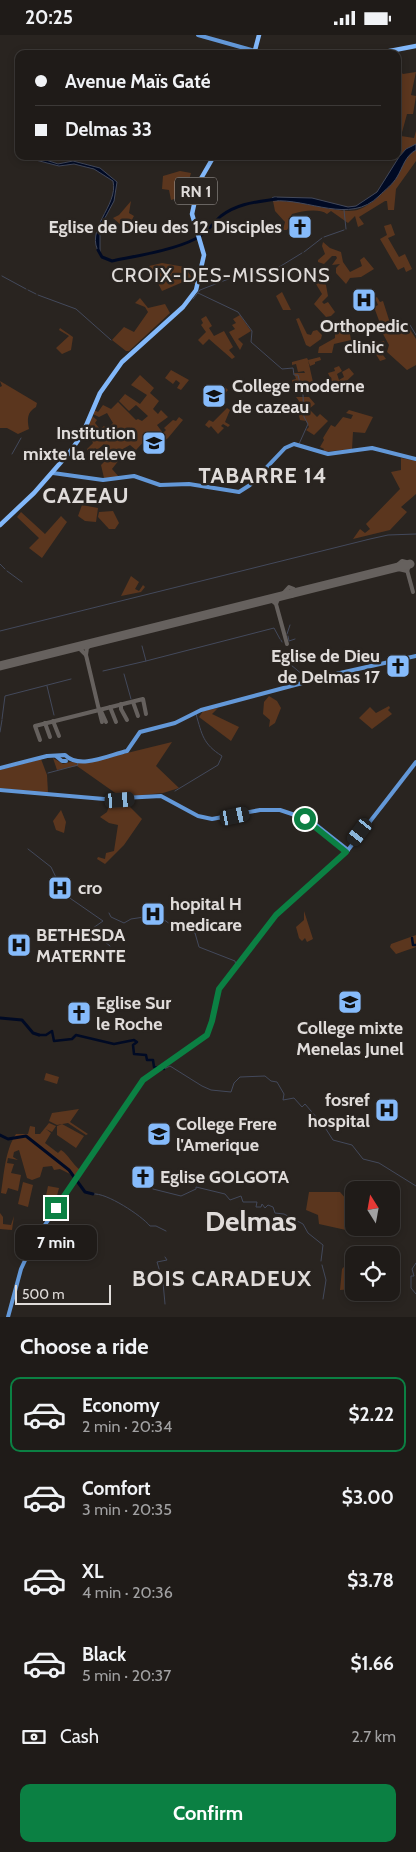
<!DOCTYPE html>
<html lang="en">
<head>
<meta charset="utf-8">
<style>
  :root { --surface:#1f1b18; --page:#2c2825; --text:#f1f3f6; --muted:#a1a1a2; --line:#3c3937; --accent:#0b8043 }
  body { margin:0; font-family:Cabin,sans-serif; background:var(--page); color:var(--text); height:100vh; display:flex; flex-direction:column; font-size:19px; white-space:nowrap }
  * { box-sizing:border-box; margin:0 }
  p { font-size:16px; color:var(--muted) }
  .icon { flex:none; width:28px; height:28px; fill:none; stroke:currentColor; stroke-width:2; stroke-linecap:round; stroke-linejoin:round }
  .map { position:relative; height:1282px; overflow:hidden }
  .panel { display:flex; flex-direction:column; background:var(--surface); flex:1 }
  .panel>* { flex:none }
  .top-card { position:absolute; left:15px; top:15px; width:386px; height:110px; border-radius:10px; box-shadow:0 2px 8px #0003,0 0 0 1px var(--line); display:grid; align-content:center; height:110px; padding:0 20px; background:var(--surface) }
  .needle { width:32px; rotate:349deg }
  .buttons { position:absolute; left:345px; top:1146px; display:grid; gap:10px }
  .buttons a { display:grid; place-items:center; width:55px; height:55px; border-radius:10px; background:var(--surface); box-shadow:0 2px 8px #0003,0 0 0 1px var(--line); font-size:25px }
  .scale { position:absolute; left:15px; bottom:12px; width:96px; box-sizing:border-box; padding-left:5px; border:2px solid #e0dcda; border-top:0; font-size:14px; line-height:18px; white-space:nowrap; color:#e0dcda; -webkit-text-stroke:4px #292420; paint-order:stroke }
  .end { position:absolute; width:22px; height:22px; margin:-11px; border:6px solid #0b8043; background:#fff; box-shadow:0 0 0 2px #fff }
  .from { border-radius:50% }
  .bubble { position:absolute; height:35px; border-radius:10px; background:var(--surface); box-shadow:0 2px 8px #0003,0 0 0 1px var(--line); font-size:16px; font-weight:700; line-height:35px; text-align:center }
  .car { position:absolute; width:15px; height:30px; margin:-15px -8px; border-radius:6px; box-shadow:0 0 4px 1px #0007; background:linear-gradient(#222 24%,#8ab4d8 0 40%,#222 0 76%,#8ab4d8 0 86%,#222 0) }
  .top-card b { display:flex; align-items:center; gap:18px; height:48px; font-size:19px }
  .top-card b+b { border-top:1px solid var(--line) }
  .top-card i { width:12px; height:12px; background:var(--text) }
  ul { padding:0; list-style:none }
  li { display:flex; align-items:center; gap:15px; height:75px; margin:0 10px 8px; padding:0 10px; border:2px solid transparent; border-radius:10px }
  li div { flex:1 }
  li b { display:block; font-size:19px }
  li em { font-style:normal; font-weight:700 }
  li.current { border-color:var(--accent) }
  li>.icon { width:45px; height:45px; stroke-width:1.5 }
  h2 { padding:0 20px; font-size:22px; line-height:60px }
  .pay { display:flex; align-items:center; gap:12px; height:55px; padding:0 20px; font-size:19px }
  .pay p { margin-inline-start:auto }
  .action { display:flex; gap:10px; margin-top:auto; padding:10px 20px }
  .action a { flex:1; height:58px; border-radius:10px; background:var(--accent); color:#fff; font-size:20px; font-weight:700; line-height:58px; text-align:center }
  .status { display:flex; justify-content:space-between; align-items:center; height:35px; padding:0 25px; background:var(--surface); direction:ltr }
  .status svg { height:14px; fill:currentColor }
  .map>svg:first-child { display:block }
  .green { fill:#5b361e }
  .water { fill:#000a24; stroke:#43495b }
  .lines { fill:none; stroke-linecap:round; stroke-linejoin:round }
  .stream { stroke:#43495b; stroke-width:1 }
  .canal { stroke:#000a24; stroke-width:2.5 }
  .river { stroke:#000a24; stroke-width:3 }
  .taxiway { stroke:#66615e; stroke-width:4 }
  .runway { stroke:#66615e; stroke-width:9 }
  .secondary { stroke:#6398d8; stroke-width:4 }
  .primary { stroke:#82b8fa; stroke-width:4.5 }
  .route { stroke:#0b8043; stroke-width:6 }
  .labels { text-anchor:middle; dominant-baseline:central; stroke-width:5; stroke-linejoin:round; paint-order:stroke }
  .shield { fill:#292420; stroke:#a9a5a2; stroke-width:1 }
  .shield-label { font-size:16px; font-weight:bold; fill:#e0dcda }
  .poi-label { font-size:18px; font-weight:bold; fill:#e0dcda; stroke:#292420; text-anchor:start }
  .quarter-label { font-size:20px; letter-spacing:1px; fill:#e0dcda; stroke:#292420 }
  .district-label { font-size:22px; font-weight:bold; letter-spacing:1px; fill:#e0dcda; stroke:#292420 }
  .town-label { font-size:28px; font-weight:bold; fill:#e0dcda; stroke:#292420 }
</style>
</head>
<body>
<div class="status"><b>20:25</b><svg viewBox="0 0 49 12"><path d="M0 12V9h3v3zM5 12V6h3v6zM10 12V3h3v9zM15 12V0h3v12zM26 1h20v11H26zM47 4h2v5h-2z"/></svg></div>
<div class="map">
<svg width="416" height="1282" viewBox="0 0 416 1282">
  <rect width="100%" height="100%" fill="#292420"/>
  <!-- green -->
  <g class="green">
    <path d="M398 34 403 39 416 37 411 60 416 61 413 79H407L401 101 414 103 416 96V109L406 114 399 122Z"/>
    <path d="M416 115V126L396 154 394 175H388L387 166H385L359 182 364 189 358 192 355 181 348 188 331 176 327 179C319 173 302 176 292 179L290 183 291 188 287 195H283L285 187 275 176 273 166C280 166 288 165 296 166 313 167 343 181 360 174 372 169 380 160 390 151 401 140 403 122 416 115Z"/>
    <path d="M180 136 191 138 189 145 194 147 193 149 178 150V163L171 165 169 155 162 154 163 141Z"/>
    <path d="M131 166 129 178 134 181 128 192 121 190 113 183 119 180Z"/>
    <path d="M391 189 395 200 388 203 399 222 405 219 412 234 406 237 404 232 398 235 380 204 387 200 384 191Z"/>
    <path d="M323 207 330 213 341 217 343 227 350 237 362 231 360 225 364 222 374 234 361 242 350 243 346 249 336 238V233L340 229 332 230 337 223 336 221H332L324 229 318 227V225L325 219 322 211Z"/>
    <path d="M162 228 185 232 192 243 199 241 196 249 183 247 162 256 149 231Z"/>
    <path d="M320 234 323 238 329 239 323 246 326 250 328 261 322 267 324 269 328 267 335 277 331 281 326 282 314 269 322 259 313 244Z"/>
    <path d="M282 257 291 275H283L276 261Z"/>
    <path d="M377 262 380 267 383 266 390 288 381 291 374 272 370 274 367 267 371 265 374 272 378 270 375 263Z"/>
    <path d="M140 263 148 273 165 269 170 278 129 316H126L112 305 124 292 134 297 148 277 145 272 135 268Z"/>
    <path d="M240 280 251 296 238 304 243 309 240 315 229 297 235 294 232 290 236 288 233 284Z"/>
    <path d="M206 281 212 291 209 293 214 301 224 296 233 312 229 315 235 322 232 324 209 304 203 310 198 305 206 297 201 290 203 288 201 284Z"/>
    <path d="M299 283 307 299 311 300 313 296 317 295 322 300 321 304 310 312 306 310 296 284Z"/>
    <path d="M397 290 403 294 409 293 416 304V330L407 335 387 317 389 310 383 299Z"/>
    <path d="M60 293 73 302 71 315 62 319 56 313 69 301 59 295Z"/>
    <path d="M349 293 351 305 334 309 332 318H318L319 312 335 303V297Z"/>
    <path d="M384 306 386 312 380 316 386 324 380 326 374 316 377 314 376 308Z"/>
    <path d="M320 322 321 325 315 327V329L310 331 308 325 313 347 307 348 305 358 295 356 292 345 296 344 294 338H305L304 336 298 337 296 329 292 330V327L307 323 308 325Z"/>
    <path d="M339 331 342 336 337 339 339 345 344 342 342 337 349 333 354 339 336 356 328 338 335 336 334 333Z"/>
    <path d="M171 335 189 345 181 355 177 353 180 348 176 345 173 349 165 343Z"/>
    <path d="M140 340 154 353 150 358 159 366 153 374 158 379 161 375 168 382 157 390 163 398 166 395 164 393 173 385 176 386 179 382 183 385 168 403 158 411 149 401 136 415 130 410 121 415 123 420 112 434 119 442 104 443 101 430 112 419 104 409 95 417 93 415 89 418 87 414 93 408 89 399 83 400 92 381 97 385 95 388 100 394 104 391 107 394 113 388 107 378 99 382 93 379 94 375 98 377 103 370 111 374 118 367 136 385 138 384 142 386 148 381 136 370 129 376 119 366 125 359 140 369 147 360 131 350Z"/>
    <path d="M0 346 37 368 36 372C27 377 27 384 29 394L18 399 7 393H0V352L2 351Z"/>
    <path d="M225 352 228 355 213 372 211 369 215 365 213 363Z"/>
    <path d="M296 362H309L315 369 309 374 317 382 320 379 328 386 314 400 306 395 309 392 306 386 300 385 297 372 299 366Z"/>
    <path d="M227 373 230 375 225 387 230 390 228 392 223 389 221 391 224 393 218 399 211 391 209 393 205 390 209 385 213 387Z"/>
    <path d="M349 375 373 382 365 398 353 397 352 414 323 417 324 414 320 412 324 405 323 403 331 390 335 392 343 382 351 384 353 380 346 378Z"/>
    <path d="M401 423 416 426V459L401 472 407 477 390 495 353 504 360 494 365 498 370 494 366 489 400 454 391 437 401 435Z"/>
    <path d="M82 470 98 473 96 487 85 486 78 481Z"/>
    <path d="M113 476 119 488 115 494H109L98 482 99 477Z"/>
    <path d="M21 477 45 499 61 481 67 487 42 523 29 513 39 503 17 482Z"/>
    <path d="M131 541 139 547 135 554 139 556 143 550 145 552 141 557 121 561Z"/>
    <path d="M269 661 277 666 281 673 275 688 269 692 270 685 263 679 264 667Z"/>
    <path d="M389 671 390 673 388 675 392 679 372 694 359 683 370 672 376 678Z"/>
    <path d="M218 673 212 679 239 692 231 706 199 682 203 676Z"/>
    <path d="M172 707 156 731 179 753 163 758 121 762 77 731 57 735 53 723 63 729 70 727 86 728Z"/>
    <path d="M41 724 47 740 48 758 0 753V735Z"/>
    <path d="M125 767 142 784 124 810 105 829 97 824 98 822 105 824 106 818 114 816 118 790 109 788 100 782 107 777 110 768Z"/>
    <path d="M61 775 66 787 64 798 56 795 53 786Z"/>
    <path d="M304 876 313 904 307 907 305 903 302 906 299 903 296 892 304 885Z"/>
    <path d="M416 900V912L396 919 390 912 391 909Z"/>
    <path d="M46 1038 59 1042 57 1049 44 1045Z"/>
    <path d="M79 1074 70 1087 88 1099 86 1100 68 1088 57 1090 49 1086 52 1078Z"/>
    <path d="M49 1088 56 1091 52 1097 46 1094 51 1098 45 1108 58 1118 61 1115C69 1120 72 1129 80 1135L76 1142 60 1134 54 1135 52 1131 43 1132 40 1142 32 1145 27 1143 19 1115 14 1117 13 1122 18 1125 8 1123 7 1128 14 1129 11 1138 21 1140 18 1156 8 1153 6 1159 1 1158C4 1140 5 1115 16 1099H28L30 1091 35 1092V1099H40Z"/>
    <path d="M62 1089 84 1101 76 1113 57 1100V1091Z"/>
    <path d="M23 1147 33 1150 28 1172 18 1169Z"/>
    <path d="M48 1151 59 1153 54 1172 44 1170Z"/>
    <path d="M309 1157H340L354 1173V1192L371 1193 370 1197H355L319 1189 318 1180 306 1175Z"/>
    <path d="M0 1178 3 1182V1189L11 1190 14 1181 12 1195 0 1194Z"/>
    <path d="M352 1223 354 1238 345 1242 348 1248 354 1247V1254L340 1255 342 1234Z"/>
  </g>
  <!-- water -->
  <g class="water">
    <path d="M416 109V115C405 121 403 132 397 142 393 149 385 155 379 161 350 190 308 163 273 166L272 163 274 162 312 163 348 172 356 171 377 157 399 122 406 114Z"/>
    <path d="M20 121 37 122 58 129 73 126 100 133 117 147 114 166 100 192V219C83 195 119 171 113 146L94 134 74 129 59 131Z"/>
  </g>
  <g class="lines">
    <!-- stream -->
    <g class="stream">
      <path d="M344 175 346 194"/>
      <path d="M324 202 344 195"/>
      <path d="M304 217 322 203"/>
      <path d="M2 241 26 254"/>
      <path d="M28 255 36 259"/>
      <path d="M198 258 238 277 252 296 251 307 282 334 293 333 294 340H298L303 360 304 382 308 389 299 409"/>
      <path d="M38 260 76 274 111 305"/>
      <path d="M193 264 200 255 231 243 271 237 302 218"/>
      <path d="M410 290 416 300"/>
      <path d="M12 419 21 403"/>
      <path d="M0 529 5 534"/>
      <path d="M7 536 22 547"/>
      <path d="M0 596 370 504 388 500 416 499"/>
      <path d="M287 599 290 590"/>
      <path d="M288 601 289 606 295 604"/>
      <path d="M281 605 282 607"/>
      <path d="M146 626 274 593 280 604"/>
      <path d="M291 630 309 645"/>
      <path d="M103 636 146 626 142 611"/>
      <path d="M124 639 131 664"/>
      <path d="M47 651 54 680"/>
      <path d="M2 684 5 661 71 644"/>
      <path d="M0 697 2 685"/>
      <path d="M48 738 78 730 77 728"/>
      <path d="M175 756 218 730 222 721C203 709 202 700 196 679"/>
      <path d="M382 774 416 730"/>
      <path d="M28 814 51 832 64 859 103 886 93 893 100 903 110 911"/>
      <path d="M109 878 111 882 124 888 131 884 157 880 173 891 177 890 195 898 199 912 235 926 236 931"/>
      <path d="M164 1034 170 1031 202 1051 211 1055 231 1057 234 1048 240 1042 265 1041 271 1046 277 1047 284 1059 283 1065 294 1063 302 1072 305 1069 324 1091 333 1105 352 1110 363 1124 379 1128 416 1151"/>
      <path d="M153 1154 181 1161 196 1154V1152L225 1159 230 1165 241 1161 243 1167H257L256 1172H261L262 1169 265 1173 268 1170 273 1172 275 1178 284 1179 303 1189 308 1198 323 1210 321 1226"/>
      <path d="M93 1159C106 1157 142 1181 150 1191H156L166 1196"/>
      <path d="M416 1228 412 1234 414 1241H411V1253L416 1259"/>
      <path d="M322 1230 326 1245 323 1264"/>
      <path d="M165 1269 163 1247 157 1227 167 1225 165 1222"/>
    </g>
    <!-- canal -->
    <g class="canal">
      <path d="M412 903 413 910H416"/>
      <path d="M39 1000H46L52 996 54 1006 72 1004 76 1000 114 1009 134 1005 137 1007 133 1010 134 1019 146 1020 147 1025H153L154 1032 164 1034"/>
    </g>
    <!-- river -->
    <g class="river">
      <path d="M98 215 102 222 112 226C136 221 174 215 195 204 206 199 212 189 221 181 238 168 257 167 276 164"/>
      <path d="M0 983 22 985 33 998 39 1000"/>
      <path d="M0 1100 8 1104 26 1101 69 1135 85 1157 93 1159"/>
    </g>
    <!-- taxiway -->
    <g class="taxiway">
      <path d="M394 533 407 536 409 531 406 527 402 526 394 533"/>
      <path d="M407 535 413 557"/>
      <path d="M270 564 276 569 287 609"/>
      <path d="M276 569 278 564 289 552 294 554 292 561 285 560"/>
      <path d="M93 608 87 613 86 620 99 675 143 664 146 679"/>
      <path d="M73 613 80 614 86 620"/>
      <path d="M133 667 138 681"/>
      <path d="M121 669V674L127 685"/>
      <path d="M110 672 116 687"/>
      <path d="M101 676 106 687"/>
      <path d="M53 686 59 701"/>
      <path d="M45 688 50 702"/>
      <path d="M40 705 35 691 99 675 102 687"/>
    </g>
    <!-- runway -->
    <path class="runway" d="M0 631 410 529"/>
    <!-- secondary -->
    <g class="secondary">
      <path d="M198 0 255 16"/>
      <path d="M53 438 103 445 134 441 160 450 189 449 239 457 250 450 285 413 294 409 328 419 372 413 416 424"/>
      <path d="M56 721 62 726H66"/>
      <path d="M0 733 47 721 65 720C80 735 109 720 127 716L140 697 175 688 201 675 340 638 416 621"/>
      <path d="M0 755 104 764 161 761 198 781 212 784 260 775H280L310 785 348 815"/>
      <path d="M8 1282 21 1234 34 1206 143 1045 207 1000 211 989 219 954 276 880 348 815 416 727"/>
    </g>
    <!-- primary -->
    <g class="primary">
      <path d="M254 19 259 0"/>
      <path d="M374 19 416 11"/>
      <path d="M0 490 34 458 69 418 82 400 100 358 122 327 183 272 196 255 204 220 192 179 199 147 214 121"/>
    </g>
  </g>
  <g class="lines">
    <!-- route -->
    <path class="route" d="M56 1173 143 1045 207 1000 212 986 219 954 276 880 346 817 305 784"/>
  </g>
  <!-- icons -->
  <defs>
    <g id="church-square" transform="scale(1.25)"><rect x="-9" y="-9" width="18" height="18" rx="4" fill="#86bbfb" stroke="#292420"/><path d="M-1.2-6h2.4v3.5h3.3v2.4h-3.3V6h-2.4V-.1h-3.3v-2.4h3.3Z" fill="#111"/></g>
    <g id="hospital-square" transform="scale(1.25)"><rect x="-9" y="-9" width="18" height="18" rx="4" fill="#86bbfb" stroke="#292420"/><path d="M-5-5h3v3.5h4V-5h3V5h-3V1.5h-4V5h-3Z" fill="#111"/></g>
    <g id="university-square" transform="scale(1.25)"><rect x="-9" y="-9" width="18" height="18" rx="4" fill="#86bbfb" stroke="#292420"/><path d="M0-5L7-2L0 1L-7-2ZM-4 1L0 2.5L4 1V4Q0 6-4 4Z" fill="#111"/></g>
  </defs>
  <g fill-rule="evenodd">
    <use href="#church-square" x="300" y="192"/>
    <use href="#hospital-square" x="364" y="265"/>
    <use href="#university-square" x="214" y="361"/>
    <use href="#university-square" x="154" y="408"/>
    <use href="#church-square" x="398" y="631"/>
    <use href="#hospital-square" x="60" y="853"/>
    <use href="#hospital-square" x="153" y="879"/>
    <use href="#hospital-square" x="19" y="910"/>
    <use href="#university-square" x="350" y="967"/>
    <use href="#church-square" x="79" y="978"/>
    <use href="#hospital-square" x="387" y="1075"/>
    <use href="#university-square" x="159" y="1099"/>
    <use href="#church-square" x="143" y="1142"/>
  </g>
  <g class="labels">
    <!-- shield labels -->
    <rect class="shield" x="175" y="142.5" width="42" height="27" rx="4"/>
    <g class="shield-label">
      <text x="196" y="156">RN 1</text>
    </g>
    <!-- poi labels -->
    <g class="poi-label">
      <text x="282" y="192" text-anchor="end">Eglise de Dieu des 12 Disciples</text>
      <text x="364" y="291" text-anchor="middle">Orthopedic<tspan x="364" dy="21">clinic</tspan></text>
      <text x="232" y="351">College moderne<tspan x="232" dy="21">de cazeau</tspan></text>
      <text x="136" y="398" text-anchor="end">Institution<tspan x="136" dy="21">mixte la releve</tspan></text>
      <text x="380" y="621" text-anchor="end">Eglise de Dieu<tspan x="380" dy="21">de Delmas 17</tspan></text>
      <text x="78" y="853">cro</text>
      <text x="170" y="869">hopital H<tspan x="170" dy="21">medicare</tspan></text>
      <text x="36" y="900">BETHESDA<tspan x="36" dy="21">MATERNTE</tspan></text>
      <text x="96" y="968">Eglise Sur<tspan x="96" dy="21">le Roche</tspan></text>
      <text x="350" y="993" text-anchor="middle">College mixte<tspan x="350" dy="21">Menelas Junel</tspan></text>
      <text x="370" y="1065" text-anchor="end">fosref<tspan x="370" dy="21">hospital</tspan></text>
      <text x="176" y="1089">College Frere<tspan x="176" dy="21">l'Amerique</tspan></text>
      <text x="160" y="1142">Eglise GOLGOTA</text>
    </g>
    <!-- quarter labels -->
    <g class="quarter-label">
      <text x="221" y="240">CROIX-DES-MISSIONS</text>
    </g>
    <!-- district labels -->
    <g class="district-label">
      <text x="263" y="440">TABARRE 14</text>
      <text x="86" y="460">CAZEAU</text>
      <text x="222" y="1243">BOIS CARADEUX</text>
    </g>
    <!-- town labels -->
    <g class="town-label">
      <text x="251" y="1186">Delmas</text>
    </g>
  </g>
</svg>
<div class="buttons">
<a><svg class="needle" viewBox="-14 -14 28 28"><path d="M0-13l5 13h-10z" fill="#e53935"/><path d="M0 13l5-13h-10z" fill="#a1a1a2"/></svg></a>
<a><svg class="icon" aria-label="locate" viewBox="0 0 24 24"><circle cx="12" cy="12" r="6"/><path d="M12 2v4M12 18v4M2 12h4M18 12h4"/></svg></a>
</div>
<div class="scale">500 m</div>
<i class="end from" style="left:305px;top:784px"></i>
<i class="end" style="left:56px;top:1173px"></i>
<div class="bubble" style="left:15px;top:1190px;width:82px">7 min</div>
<i class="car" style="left:120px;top:765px;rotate:86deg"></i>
<i class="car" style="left:235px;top:781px;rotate:78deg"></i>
<i class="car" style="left:360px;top:797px;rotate:217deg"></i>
<div class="top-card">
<b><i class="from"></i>Avenue Maïs Gaté</b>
<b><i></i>Delmas 33</b>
</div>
</div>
<section class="panel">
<h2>Choose a ride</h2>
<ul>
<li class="current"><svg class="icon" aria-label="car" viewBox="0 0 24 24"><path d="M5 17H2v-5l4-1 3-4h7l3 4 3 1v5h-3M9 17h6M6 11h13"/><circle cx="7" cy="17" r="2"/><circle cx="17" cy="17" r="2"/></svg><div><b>Economy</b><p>2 min · 20:34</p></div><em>$2.22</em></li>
<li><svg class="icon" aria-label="car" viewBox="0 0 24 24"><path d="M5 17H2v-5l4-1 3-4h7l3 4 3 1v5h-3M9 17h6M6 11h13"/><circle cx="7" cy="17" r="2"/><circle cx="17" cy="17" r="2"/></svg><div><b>Comfort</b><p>3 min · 20:35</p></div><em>$3.00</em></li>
<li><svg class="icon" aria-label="car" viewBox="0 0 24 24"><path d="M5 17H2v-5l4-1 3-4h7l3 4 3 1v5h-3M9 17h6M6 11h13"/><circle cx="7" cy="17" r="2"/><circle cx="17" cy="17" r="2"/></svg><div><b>XL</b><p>4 min · 20:36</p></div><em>$3.78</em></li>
<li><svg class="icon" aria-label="car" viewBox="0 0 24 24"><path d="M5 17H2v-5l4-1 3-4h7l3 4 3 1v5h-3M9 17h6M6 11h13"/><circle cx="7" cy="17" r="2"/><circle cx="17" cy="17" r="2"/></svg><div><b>Black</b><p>5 min · 20:37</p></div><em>$1.66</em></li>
</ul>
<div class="pay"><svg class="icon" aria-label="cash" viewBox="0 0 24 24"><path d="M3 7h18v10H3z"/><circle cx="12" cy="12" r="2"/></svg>Cash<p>2.7 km</p></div>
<div class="action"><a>Confirm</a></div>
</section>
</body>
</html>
